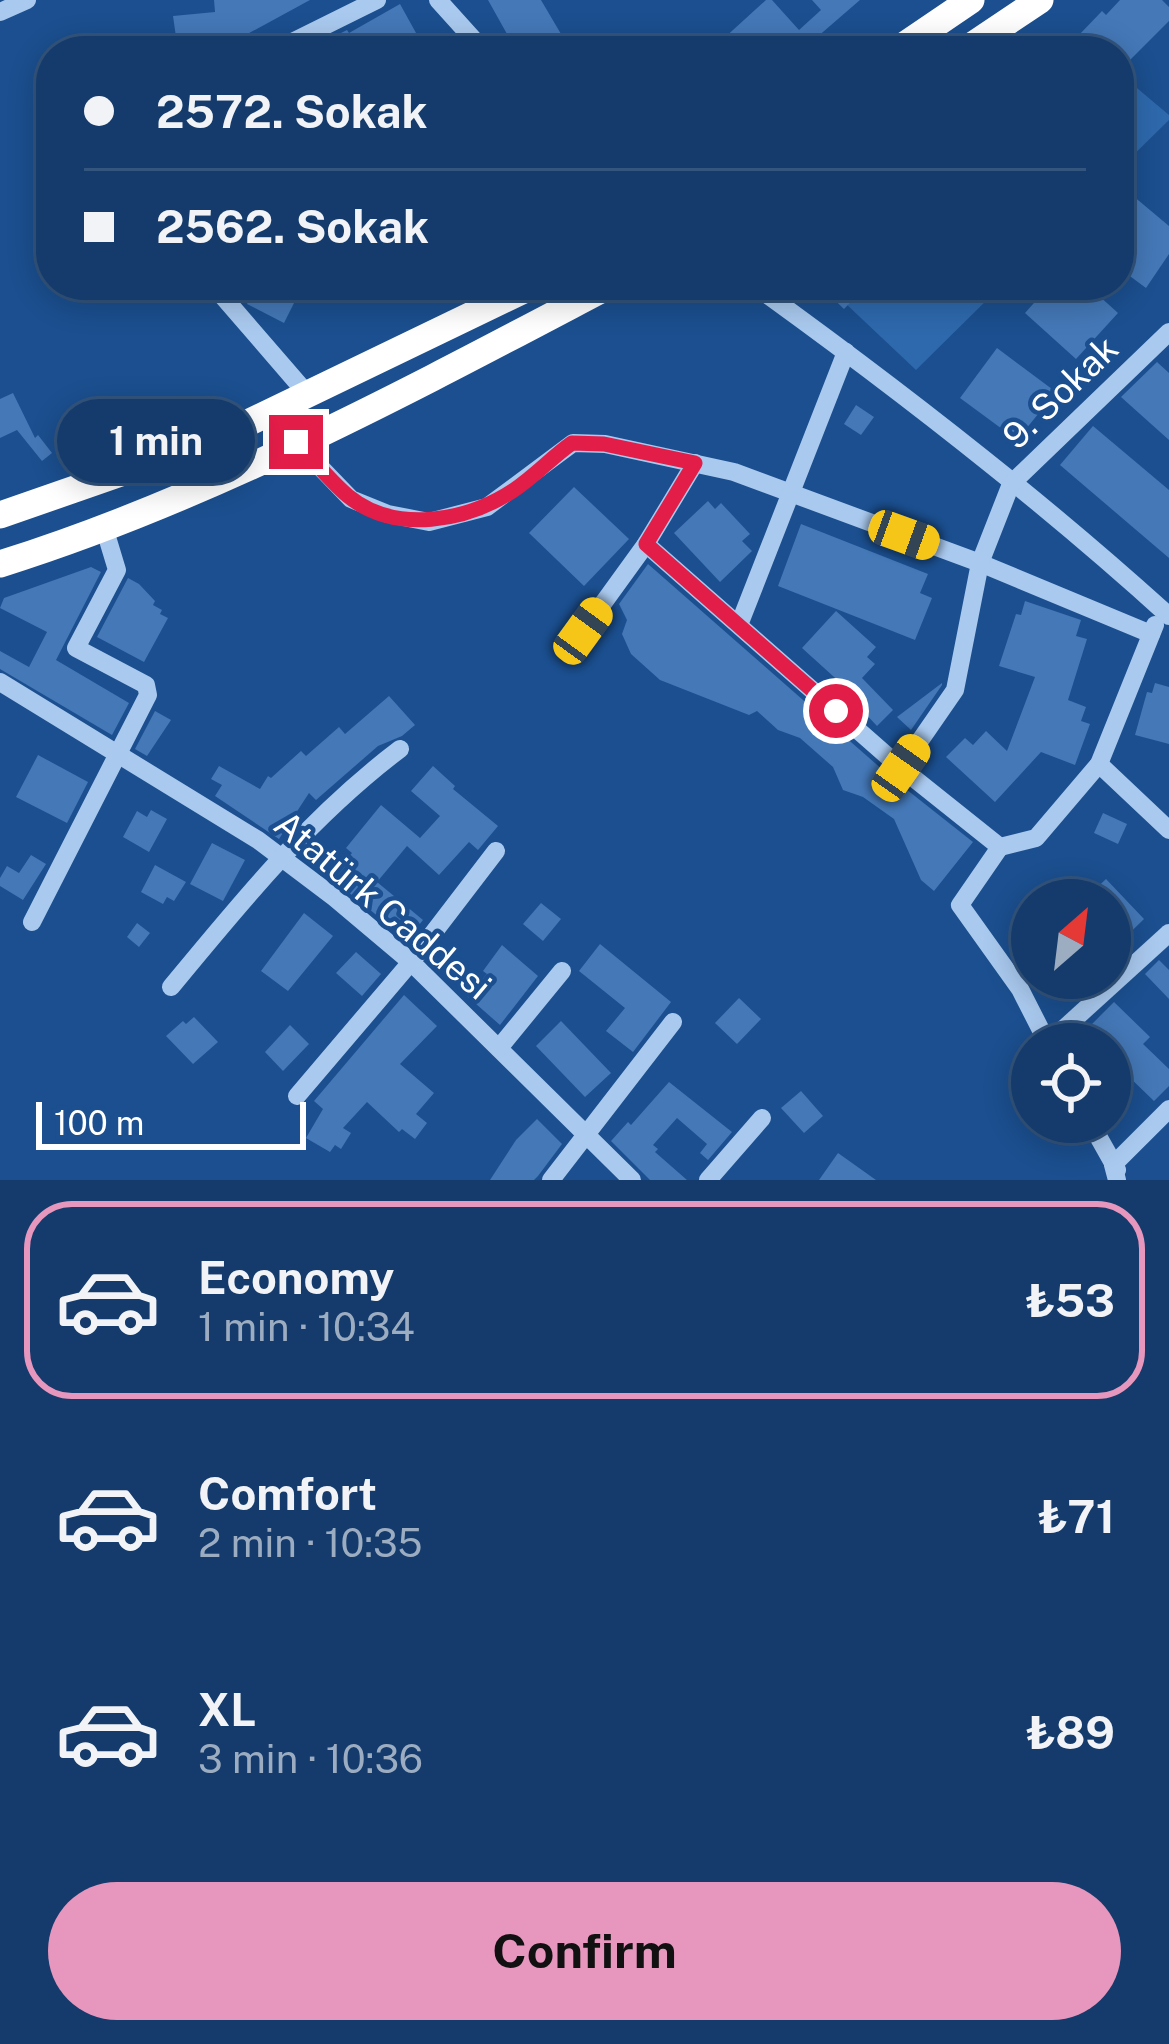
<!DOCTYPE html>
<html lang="en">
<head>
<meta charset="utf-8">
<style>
  :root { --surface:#143b6b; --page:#1d4271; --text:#f1f3f6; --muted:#9dadc1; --line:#33557e; --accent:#e797bd }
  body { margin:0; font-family:"Public Sans",sans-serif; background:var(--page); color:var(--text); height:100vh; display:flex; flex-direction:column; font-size:45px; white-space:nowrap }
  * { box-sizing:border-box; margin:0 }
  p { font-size:39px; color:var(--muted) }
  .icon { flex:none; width:66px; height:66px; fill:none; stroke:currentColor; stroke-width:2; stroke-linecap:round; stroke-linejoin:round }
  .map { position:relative; height:1180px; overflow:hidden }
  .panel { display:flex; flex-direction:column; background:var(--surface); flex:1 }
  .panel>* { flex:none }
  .top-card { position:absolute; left:36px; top:36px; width:1098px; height:264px; border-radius:48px; box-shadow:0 6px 30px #0003,0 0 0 3px var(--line); display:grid; align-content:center; height:264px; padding:0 48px; background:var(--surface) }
  .needle { width:78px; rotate:28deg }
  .tools { position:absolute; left:1011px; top:879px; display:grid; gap:24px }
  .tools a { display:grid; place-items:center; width:120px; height:120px; border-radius:50%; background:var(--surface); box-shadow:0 6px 30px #0003,0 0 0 3px var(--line); font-size:60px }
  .scale { position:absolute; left:36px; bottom:30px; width:270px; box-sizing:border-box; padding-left:12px; border:6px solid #fff; border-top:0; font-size:33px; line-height:42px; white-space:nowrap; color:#fff; -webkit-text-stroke:9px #1b4f8f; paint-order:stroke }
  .end { position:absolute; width:54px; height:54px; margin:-27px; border:15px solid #e11d48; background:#fff; box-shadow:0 0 0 6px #fff }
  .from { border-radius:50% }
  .bubble { position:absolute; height:84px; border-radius:42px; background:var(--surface); box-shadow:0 6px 30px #0003,0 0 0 3px var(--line); font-size:39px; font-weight:700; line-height:84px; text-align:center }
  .car { position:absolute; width:36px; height:72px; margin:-36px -18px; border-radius:15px; box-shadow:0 0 9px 3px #0007; background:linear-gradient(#f5c518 24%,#345 0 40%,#f5c518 0 76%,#345 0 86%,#f5c518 0) }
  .top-card b { display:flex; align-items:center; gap:42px; height:114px; font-size:45px }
  .top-card b+b { border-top:3px solid var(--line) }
  .top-card i { width:30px; height:30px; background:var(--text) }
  ul { padding:21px 0 0; list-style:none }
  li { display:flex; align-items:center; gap:36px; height:198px; margin:0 24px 18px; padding:0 24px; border:6px solid transparent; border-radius:48px }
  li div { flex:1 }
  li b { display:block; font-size:45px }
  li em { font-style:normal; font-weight:700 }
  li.current { border-color:var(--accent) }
  li>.icon { width:108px; height:108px; stroke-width:1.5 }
  .action { display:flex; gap:24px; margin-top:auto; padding:24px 48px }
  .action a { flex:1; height:138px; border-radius:72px; background:var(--accent); color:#111; font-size:48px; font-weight:700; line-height:138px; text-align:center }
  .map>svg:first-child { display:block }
  .green { fill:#2e69ad }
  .building { fill:#4478b7 }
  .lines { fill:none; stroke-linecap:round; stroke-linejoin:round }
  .minor { stroke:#a9c9ee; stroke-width:18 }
  .highway { stroke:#fff; stroke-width:27 }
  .route { stroke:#e11d48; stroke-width:15 }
  .labels { text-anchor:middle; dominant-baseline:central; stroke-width:9; stroke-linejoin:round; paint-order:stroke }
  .street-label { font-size:36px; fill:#fff; stroke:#1b4f8f }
</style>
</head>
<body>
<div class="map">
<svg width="1169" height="1180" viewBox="0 0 1169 1180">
  <rect width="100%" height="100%" fill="#1b4f8f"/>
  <!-- green -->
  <g class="green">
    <path d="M1119 73 1169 115V120L1119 169Z"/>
    <path d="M826 285H1002L916 370Z"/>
  </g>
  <!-- building -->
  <g class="building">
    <path d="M214 0H310L218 50 217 39 177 44 173 16 215 12Z"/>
    <path d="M488 0H541L571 51H497L494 42 507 34Z"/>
    <path d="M766 0H772L799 30 821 10 812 0H860L801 51H732L722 40Z"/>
    <path d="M1120 0H1162L1169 7V21L1119 71V51H1096L1079 35 1102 11 1106 15Z"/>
    <path d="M400 4 426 51H328L323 42 347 30 349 33Z"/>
    <path d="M1119 189 1132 195 1169 226V254L1146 288 1119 268Z"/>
    <path d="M256 285H278L298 295 284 323 247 304Z"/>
    <path d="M819 285H867L844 309Z"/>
    <path d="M1050 285H1087L1118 313 1076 359 1025 313Z"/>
    <path d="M997 348 1056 392 1017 440 960 398Z"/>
    <path d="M1157 362 1169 373V440L1121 397Z"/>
    <path d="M13 393 35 438 38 435 52 453 42 461 17 430 0 438V399Z"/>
    <path d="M856 405 874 417 861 435 844 424Z"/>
    <path d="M1093 426 1169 490V558L1060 465Z"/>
    <path d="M574 487 629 539 584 586 529 533Z"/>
    <path d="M708 501 715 509 721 503 750 534 742 541 752 551 720 582 674 533Z"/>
    <path d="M801 524 928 574 920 593 932 598 915 640 778 586Z"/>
    <path d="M648 564 892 778 973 842 934 891 921 880 894 819 863 797 843 790 833 767 800 738 778 730 757 711 749 715 660 680 631 654 622 634 627 620 619 604Z"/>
    <path d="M91 567 101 572 56 660 129 703 112 735 0 669V651L29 667 47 632 0 608 4 598Z"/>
    <path d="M128 578 139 584 155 601 153 605 162 610 160 614 168 618 144 662 97 637Z"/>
    <path d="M1025 601 1081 620 1076 636 1087 639 1068 700 1086 707 1081 721 1090 724 1075 765 1041 752 995 802 946 757 965 738 973 745 986 731 1007 751 1035 677 999 666 1016 614 1021 615Z"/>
    <path d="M836 611 876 647 867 657 875 664 862 678 893 710 877 726 861 709 865 705 802 648Z"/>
    <path d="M942 683V685L911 730 897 717Z"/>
    <path d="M1155 683 1169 687V744L1135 735 1147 692 1152 693Z"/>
    <path d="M389 696 415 725 402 736 378 746 316 800 309 793 279 839 215 796 222 785 211 779 219 766 260 789 268 776 271 778 301 751 306 756 339 727 345 734Z"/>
    <path d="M155 711 171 720 147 756 135 749Z"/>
    <path d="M38 755 88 782 67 823 16 797Z"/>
    <path d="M433 766 455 786 453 789 498 826 478 850 469 842 439 875 407 846 377 882 423 920 407 940 331 878 352 853 346 848 381 805 420 838 440 816 411 791Z"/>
    <path d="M151 810 167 819 149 852 123 837 137 811 147 817Z"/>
    <path d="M1103 813 1127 824 1118 844 1094 833Z"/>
    <path d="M212 843 245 860 223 901 190 884Z"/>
    <path d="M31 855 46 864 23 900 0 886V878L7 866 19 873Z"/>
    <path d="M155 865 186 882 174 901 167 897 163 904 141 892Z"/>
    <path d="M1106 879 1144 919 1110 952V900H1084Z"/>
    <path d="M541 903 561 919 543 941 523 924Z"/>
    <path d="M304 913 333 936 288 991 261 971Z"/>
    <path d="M137 923 150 933 139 947 127 937Z"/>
    <path d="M600 944 671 1002 633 1052 606 1031 625 1008 579 971Z"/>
    <path d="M502 945 538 976 500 1025 467 996 487 974 483 971Z"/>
    <path d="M356 952 381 974 362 996 336 973Z"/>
    <path d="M1159 960 1169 970V999L1145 974Z"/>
    <path d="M404 995 437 1026 400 1064 434 1093 416 1114 427 1123 415 1139 402 1129 399 1132 367 1102 343 1128 351 1133 341 1149 335 1145 330 1152 306 1138 323 1109 314 1101Z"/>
    <path d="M739 998 761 1019 737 1044 715 1023Z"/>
    <path d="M1114 1002 1150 1037 1143 1044 1169 1069V1086L1154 1101 1124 1072 1131 1065 1090 1026Z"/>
    <path d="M194 1017 218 1042 193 1064 166 1036 183 1021 186 1024Z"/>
    <path d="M561 1021 611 1073 585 1097 536 1046Z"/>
    <path d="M290 1025 309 1044 283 1071 265 1052Z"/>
    <path d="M669 1082 732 1132 708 1160 700 1153 707 1144 677 1118 653 1145 658 1149 655 1152 687 1180H650L611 1141 628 1122 631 1125Z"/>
    <path d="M801 1091 823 1116 804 1133 781 1108Z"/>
    <path d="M537 1119 562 1144 538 1176 534 1180H490L516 1140Z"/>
    <path d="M838 1153 876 1180H819Z"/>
  </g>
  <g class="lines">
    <!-- minor -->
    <g class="minor">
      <path d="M438 0 484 51"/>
      <path d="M0 12 27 0"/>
      <path d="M274 51 377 0"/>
      <path d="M213 285 308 395"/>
      <path d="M754 285C897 388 1038 497 1169 616"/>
      <path d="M296 442 351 499 388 514 429 522 487 507 573 443 605 444 734 472 980 563 1151 634"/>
      <path d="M646 544 901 768 1000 847"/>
      <path d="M739 625 846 352"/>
      <path d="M583 631 646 544 695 463"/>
      <path d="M0 682 258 840 335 898 411 962 632 1180"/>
      <path d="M1099 764 1169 830"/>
      <path d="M901 768 955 690 980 563 1011 484 1169 332"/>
      <path d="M1000 847 1036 838 1099 764 1155 625"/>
      <path d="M1000 847 960 905 1020 989 1048 1044"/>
      <path d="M32 922 148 695 146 685 76 648 117 570 104 527"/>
      <path d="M171 987C242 901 310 817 400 749"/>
      <path d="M1047 1044 1169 933"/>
      <path d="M499 1048 562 971"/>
      <path d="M297 1096 411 962 496 851"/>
      <path d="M1090 1122 1117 1170"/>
      <path d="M551 1180 673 1022"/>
      <path d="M708 1180 762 1118"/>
      <path d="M1117 1180 1113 1165 1169 1109"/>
    </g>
    <!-- highway -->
    <g class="highway">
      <path d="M896 51 971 0"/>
      <path d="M964 51 1040 0"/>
      <path d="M0 515 204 444 534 285"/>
      <path d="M0 564C211 498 414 388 610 285"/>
    </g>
  </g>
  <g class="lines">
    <!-- route -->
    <path class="route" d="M296 442C313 459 329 480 348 496 396 535 467 521 514 490 535 476 552 457 572 443L604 444 695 463 646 544 836 711"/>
  </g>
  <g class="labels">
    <!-- street labels -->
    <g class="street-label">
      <text transform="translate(1060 392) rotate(-44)">9. Sokak</text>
      <text transform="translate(383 905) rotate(40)">Atatürk Caddesi</text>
    </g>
  </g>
</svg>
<div class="tools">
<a><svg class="needle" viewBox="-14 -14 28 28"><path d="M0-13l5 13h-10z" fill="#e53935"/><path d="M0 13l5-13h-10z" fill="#9dadc1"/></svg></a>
<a><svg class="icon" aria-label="locate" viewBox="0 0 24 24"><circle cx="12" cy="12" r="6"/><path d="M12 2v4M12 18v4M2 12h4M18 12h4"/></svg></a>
</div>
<div class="scale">100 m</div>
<i class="end from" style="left:836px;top:711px"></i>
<i class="end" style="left:296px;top:442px"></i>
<div class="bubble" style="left:57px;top:399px;width:198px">1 min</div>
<i class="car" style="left:904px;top:535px;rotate:110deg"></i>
<i class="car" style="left:583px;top:631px;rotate:36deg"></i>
<i class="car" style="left:901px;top:768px;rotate:35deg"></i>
<div class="top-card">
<b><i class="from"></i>2572. Sokak</b>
<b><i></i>2562. Sokak</b>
</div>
</div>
<section class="panel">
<ul>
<li class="current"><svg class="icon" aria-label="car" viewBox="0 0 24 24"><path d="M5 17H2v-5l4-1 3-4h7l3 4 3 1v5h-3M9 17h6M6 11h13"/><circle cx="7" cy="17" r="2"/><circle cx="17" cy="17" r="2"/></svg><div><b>Economy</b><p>1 min · 10:34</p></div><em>₺53</em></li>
<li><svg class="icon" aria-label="car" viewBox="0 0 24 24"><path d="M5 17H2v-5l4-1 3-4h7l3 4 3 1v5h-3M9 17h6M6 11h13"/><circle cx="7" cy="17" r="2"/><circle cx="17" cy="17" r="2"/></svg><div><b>Comfort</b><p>2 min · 10:35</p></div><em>₺71</em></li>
<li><svg class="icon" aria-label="car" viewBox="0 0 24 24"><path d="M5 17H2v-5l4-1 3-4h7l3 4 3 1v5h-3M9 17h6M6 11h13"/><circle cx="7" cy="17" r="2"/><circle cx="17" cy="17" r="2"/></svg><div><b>XL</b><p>3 min · 10:36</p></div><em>₺89</em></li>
</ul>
<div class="action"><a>Confirm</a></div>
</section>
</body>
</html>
